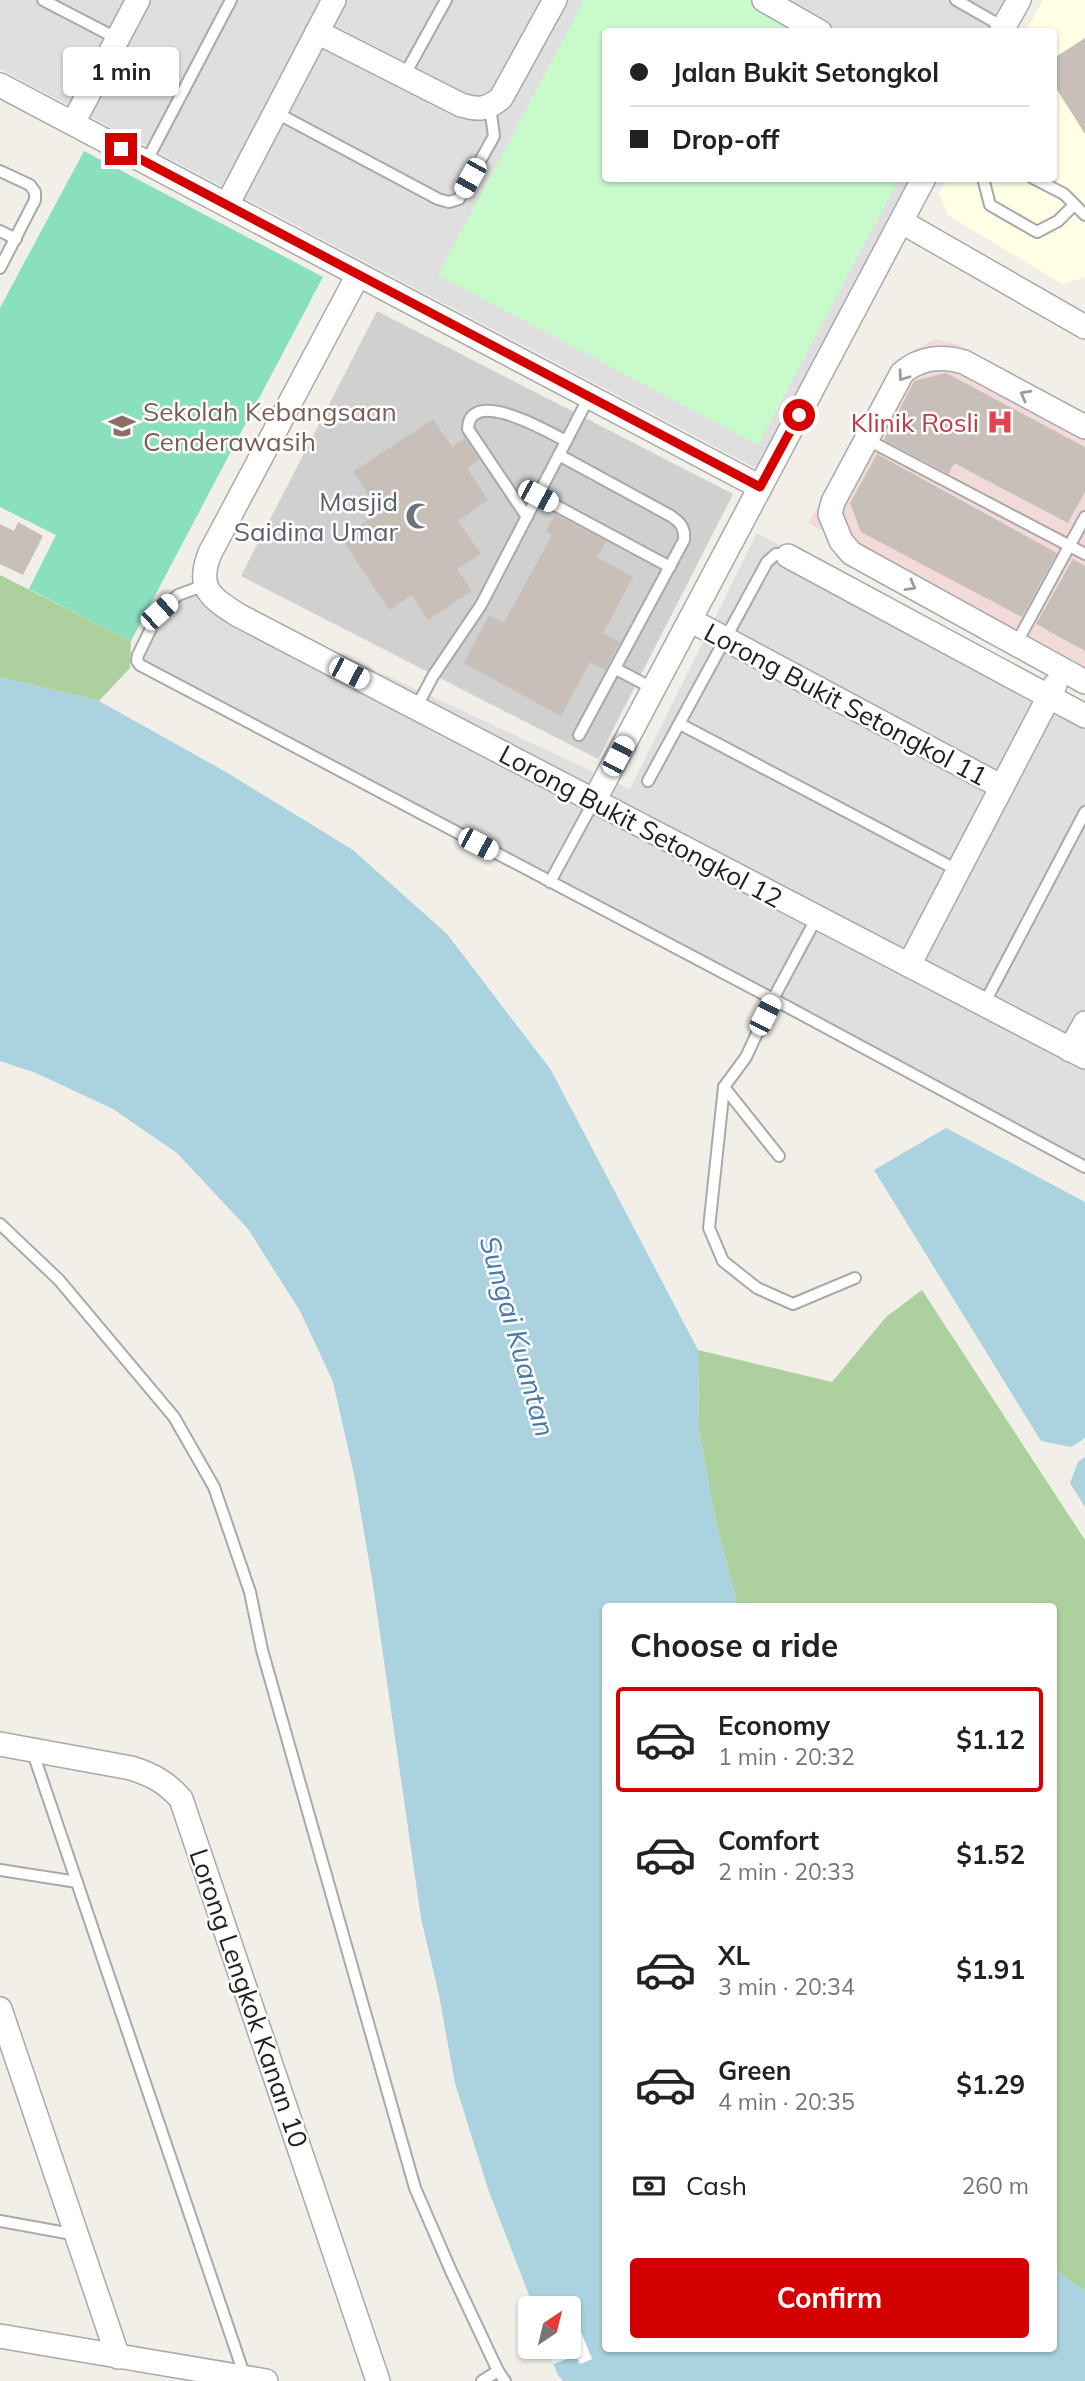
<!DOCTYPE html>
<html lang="en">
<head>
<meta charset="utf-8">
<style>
  :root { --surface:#fff; --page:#f2f2f2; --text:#222; --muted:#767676; --line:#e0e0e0; --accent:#d40000 }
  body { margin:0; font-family:Mulish,sans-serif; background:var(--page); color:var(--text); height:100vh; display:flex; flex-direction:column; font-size:26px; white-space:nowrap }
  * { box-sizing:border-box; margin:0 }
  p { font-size:23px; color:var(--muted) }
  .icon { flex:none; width:38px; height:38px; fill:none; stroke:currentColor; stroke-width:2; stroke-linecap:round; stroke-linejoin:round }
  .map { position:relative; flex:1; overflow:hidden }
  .details { position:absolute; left:602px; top:1603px; width:455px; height:749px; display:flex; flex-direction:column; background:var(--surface); border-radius:7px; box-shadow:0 2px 5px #0004 }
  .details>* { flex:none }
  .guide { position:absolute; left:602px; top:28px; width:455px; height:154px; border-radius:7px; box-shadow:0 2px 5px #0004; display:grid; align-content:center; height:154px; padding:0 28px; background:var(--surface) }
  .needle { width:46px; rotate:35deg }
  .controls { position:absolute; left:518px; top:2296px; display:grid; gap:14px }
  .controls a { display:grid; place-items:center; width:63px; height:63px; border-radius:7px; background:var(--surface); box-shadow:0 2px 5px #0004; font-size:35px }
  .end { position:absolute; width:32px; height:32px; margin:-16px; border:9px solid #d40000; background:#fff; box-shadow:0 0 0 4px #fff }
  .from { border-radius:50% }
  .bubble { position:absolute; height:49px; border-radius:7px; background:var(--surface); box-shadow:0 2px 5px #0004; font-size:23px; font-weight:700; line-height:49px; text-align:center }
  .car { position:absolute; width:21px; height:42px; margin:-21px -10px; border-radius:9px; box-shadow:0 0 5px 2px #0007; background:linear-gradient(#fff 24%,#345 0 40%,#fff 0 76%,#345 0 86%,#fff 0) }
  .guide b { display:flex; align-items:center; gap:24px; height:66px; font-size:26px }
  .guide b+b { border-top:2px solid var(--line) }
  .guide i { width:18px; height:18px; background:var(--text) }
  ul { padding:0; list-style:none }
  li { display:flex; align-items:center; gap:21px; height:105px; margin:0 14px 10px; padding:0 14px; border:4px solid transparent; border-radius:7px }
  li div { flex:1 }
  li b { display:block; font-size:26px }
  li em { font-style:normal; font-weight:700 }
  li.selected { border-color:var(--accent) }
  li>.icon { width:63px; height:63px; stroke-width:1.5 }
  h2 { padding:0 28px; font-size:32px; line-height:84px }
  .pay { display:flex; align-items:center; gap:18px; height:77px; padding:0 28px; font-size:26px }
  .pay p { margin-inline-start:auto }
  .cta { display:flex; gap:14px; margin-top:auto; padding:14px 28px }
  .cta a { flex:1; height:80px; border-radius:7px; background:var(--accent); color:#fff; font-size:28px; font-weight:700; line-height:80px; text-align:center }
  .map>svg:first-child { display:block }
  .residential { fill:#e0dfdf }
  .commercial { fill:#f2dad9 }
  .education { fill:#ffffe5 }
  .religious { fill:#d0d0d0 }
  .forest { fill:#add19e }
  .park { fill:#c8facc }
  .pitch { fill:#88e0be }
  .water { fill:#aad3df }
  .pier { fill:#fff }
  .building { fill:#c7bfb8 }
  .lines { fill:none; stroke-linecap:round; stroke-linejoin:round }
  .service-casing { stroke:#a9a9a9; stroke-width:14 }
  .minor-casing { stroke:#a9a9a9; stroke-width:26 }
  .service { stroke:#fff; stroke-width:10 }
  .minor { stroke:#fff; stroke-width:23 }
  .oneway { stroke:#9c9c9c }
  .route { stroke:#d40000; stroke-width:9 }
  .labels { text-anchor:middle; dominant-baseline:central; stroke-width:5; stroke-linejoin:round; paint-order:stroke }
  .education-label { font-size:26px; fill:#785e54; stroke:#fff; text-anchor:start }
  .health-label { font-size:26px; fill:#be3a42; stroke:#fff; text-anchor:end }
  .worship-label { font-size:26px; fill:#5b616d; stroke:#fff; text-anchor:end }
  .street-label { font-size:26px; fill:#222; stroke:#fff }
  .water-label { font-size:28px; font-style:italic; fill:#4a7aab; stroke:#fff }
</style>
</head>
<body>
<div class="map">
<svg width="1085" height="2381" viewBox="0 0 1085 2381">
  <rect width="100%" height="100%" fill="#f2efe9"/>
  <!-- residential -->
  <g class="residential">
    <path d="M0 0H1027L1010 31 606 32V178L929 179 767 474 0 69Z"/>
    <path d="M757 533 1085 706V1169L141 661 168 607 201 589 630 789Z"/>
  </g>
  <!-- commercial -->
  <path class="commercial" d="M935 339 957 344 1085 413V669L808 523 905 357Z"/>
  <!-- education -->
  <path class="education" d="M1043 0H1085V277L1062 284 948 215 939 193 947 179 1054 178V32L1026 31Z"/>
  <!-- religious -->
  <path class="religious" d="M377 311 733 494 598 759 241 576Z"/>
  <!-- forest -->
  <g class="forest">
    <path d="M0 575 131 641 130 668 99 701 0 677Z"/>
    <path d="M922 1290 1085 1540V2291L1054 2269V1606H738L717 1527 699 1432 698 1350 832 1382 886 1317Z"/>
  </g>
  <!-- park -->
  <path class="park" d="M584 0H751L808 31 606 32V178L899 179 758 445 438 275Z"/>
  <!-- pitch -->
  <path class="pitch" d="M84 151 323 277 131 641 29 589 56 535 0 507V308Z"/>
  <!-- water -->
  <g class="water">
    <path d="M0 677 99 701 226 772 353 850 447 934 551 1070 698 1350 699 1432 717 1527 738 1606H606V2348H1054V2269L1085 2291V2381H563L558 2375 546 2347H569V2308H534L488 2189 455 2083 439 1995 421 1918 373 1585 355 1479 333 1382 300 1311 248 1229 177 1153 113 1109 36 1073 0 1061Z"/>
    <path d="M946 1128 1085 1202V1438L1071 1447 1041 1441 874 1170Z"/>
    <path d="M1085 1457V1507L1070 1483 1078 1462Z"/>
  </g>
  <!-- pier -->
  <path class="pier" d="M581 2332 592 2359 580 2364 576 2356 553 2364 551 2359 574 2351 569 2336Z"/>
  <!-- building -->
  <g class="building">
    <path d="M1085 38V134L1054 85V58Z"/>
    <path d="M946 373 1085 447V492L1068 523 954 463 949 474 884 440 914 381Z"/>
    <path d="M433 419 452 447 465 438 479 460 467 468 488 500 458 521 481 554 457 569 472 591 428 620 412 595 389 610 341 538 380 512 353 472Z"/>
    <path d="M877 454 1057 553 1022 617 861 532 850 503Z"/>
    <path d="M555 514 606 541 597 557 633 577 603 633 620 642 605 670 590 662 561 716 464 663 489 615 504 623 552 535 546 532Z"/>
    <path d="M18 522 43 536 23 575 0 564V524L14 531Z"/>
    <path d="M1073 559 1085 566V651L1036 624Z"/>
  </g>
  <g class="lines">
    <!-- service casing -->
    <g class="service-casing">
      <g id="service">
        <path d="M43 0 118 39"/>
        <path d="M956 0 1003 27"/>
        <path d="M404 76 446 0"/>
        <path d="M275 112 438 199 449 202 459 199 494 136 490 107"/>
        <path d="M146 162 231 0"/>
        <path d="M0 171 30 185 35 192V200L0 268"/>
        <path d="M983 178 990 205 1037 232 1058 221 1074 205"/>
        <path d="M1033 178 1064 194 1085 215"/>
        <path d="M0 231 16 239"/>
        <path d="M868 440 1085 554"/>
        <path d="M559 455 671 516C681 523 685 528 684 540L579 735"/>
        <path d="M538 496 670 567"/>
        <path d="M527 517 468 429C469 386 547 431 566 441"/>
        <path d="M205 585 178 595 159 612 138 655 137 661 140 665 773 999 1085 1167"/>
        <path d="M1016 644 1085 517"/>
        <path d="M616 669 654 689"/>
        <path d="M416 708 433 676 481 605 589 397"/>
        <path d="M680 724 959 871"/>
        <path d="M648 781 767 562 776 554 788 556"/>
        <path d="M550 882 594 801"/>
        <path d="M817 917 773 999 746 1057 724 1087 709 1228 723 1261 757 1288 793 1304 855 1278"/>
        <path d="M984 1004 1085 812"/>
        <path d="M724 1087 779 1156"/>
        <path d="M0 1224 59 1280 174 1417 214 1487 250 1592 262 1650 415 2188 451 2271 498 2371 505 2381"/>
        <path d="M32 1750 245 2377"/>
        <path d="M0 1870 77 1882"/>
        <path d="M0 2221 77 2235"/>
        <path d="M482 2381 498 2371"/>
      </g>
    </g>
    <!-- minor casing -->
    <g class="minor-casing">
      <g id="minor">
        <path d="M764 0 820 32"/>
        <path d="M317 32 461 105C478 110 487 110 501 98L555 0"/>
        <path d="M1001 32 1019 0"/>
        <path d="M0 85 760 487"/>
        <path d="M73 123 138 0"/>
        <path d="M227 205 334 0"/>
        <path d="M902 222 1085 327"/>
        <path d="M358 275 210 553C196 588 210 597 238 615L1085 1057"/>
        <path d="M1085 427 964 362C942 355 919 358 902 373L833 502 830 514 841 541 851 553 1085 682"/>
        <path d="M788 556 1085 716"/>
        <path d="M690 620 1002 787"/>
        <path d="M594 801 924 178"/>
        <path d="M909 965 1055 685"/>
        <path d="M1070 1050 1085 1023"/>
        <path d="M0 1744 131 1768C153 1775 166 1782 181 1799L378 2381"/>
        <path d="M0 2009 118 2357"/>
        <path d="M0 2336 266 2381"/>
      </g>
    </g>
    <!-- service -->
    <use href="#service" class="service"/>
    <!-- minor -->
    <use href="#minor" class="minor"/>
  </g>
  <!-- one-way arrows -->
  <defs><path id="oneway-chevron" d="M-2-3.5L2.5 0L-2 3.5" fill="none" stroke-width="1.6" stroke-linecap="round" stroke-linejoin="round" transform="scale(1.75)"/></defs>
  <g class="oneway">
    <use href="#oneway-chevron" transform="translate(903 376) rotate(126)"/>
    <use href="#oneway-chevron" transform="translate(1025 395) rotate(-152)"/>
    <use href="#oneway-chevron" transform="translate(911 586) rotate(29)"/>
  </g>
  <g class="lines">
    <!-- route -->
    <path class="route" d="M121 149 760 487 799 415"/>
  </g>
  <!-- icons -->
  <defs>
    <g id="hospital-bare" transform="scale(2.1)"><path d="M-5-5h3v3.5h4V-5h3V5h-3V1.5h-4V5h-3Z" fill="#e0444e" stroke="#fff" stroke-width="2.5" paint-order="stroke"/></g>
    <g id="school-bare" transform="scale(2.1)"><path d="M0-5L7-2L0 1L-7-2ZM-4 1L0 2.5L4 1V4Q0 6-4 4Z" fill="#8d6e63" stroke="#fff" stroke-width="2.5" paint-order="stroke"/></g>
    <g id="mosque-bare" transform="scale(2.1)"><path d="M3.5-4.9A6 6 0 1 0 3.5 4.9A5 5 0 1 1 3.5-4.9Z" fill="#6b7280" stroke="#fff" stroke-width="2.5" paint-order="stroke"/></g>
  </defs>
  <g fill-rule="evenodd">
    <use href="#hospital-bare" x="1000" y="422"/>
    <use href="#school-bare" x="122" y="426"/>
    <use href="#mosque-bare" x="419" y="516"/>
  </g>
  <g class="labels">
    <!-- education labels -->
    <g class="education-label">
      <text x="143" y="411">Sekolah Kebangsaan<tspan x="143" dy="30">Cenderawasih</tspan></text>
    </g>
    <!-- health labels -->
    <g class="health-label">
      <text x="979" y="422">Klinik Rosli</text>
    </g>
    <!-- worship labels -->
    <g class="worship-label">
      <text x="398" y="501">Masjid<tspan x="398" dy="30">Saidina Umar</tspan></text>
    </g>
    <!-- street labels -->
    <g class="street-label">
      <text transform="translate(846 704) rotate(28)">Lorong Bukit Setongkol 11</text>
      <text transform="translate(641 826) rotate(28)">Lorong Bukit Setongkol 12</text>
      <text transform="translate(249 1998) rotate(71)">Lorong Lengkok Kanan 10</text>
    </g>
    <!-- water labels -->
    <g class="water-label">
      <text transform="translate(518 1336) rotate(74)">Sungai Kuantan</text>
    </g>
  </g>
</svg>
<div class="controls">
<a><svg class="needle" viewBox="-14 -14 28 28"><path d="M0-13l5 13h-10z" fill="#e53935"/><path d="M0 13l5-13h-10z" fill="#767676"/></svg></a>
</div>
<i class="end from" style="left:799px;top:415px"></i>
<i class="end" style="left:121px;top:149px"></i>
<div class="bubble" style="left:63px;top:47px;width:116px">1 min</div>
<i class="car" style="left:470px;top:178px;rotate:209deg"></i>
<i class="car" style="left:538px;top:496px;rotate:118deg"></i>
<i class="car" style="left:159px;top:612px;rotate:48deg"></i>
<i class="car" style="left:349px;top:673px;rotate:117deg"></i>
<i class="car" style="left:618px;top:756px;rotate:28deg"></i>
<i class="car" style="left:478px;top:844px;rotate:118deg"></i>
<i class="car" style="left:765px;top:1015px;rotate:27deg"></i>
<div class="guide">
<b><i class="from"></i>Jalan Bukit Setongkol</b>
<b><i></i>Drop-off</b>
</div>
<section class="details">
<h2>Choose a ride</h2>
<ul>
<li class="selected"><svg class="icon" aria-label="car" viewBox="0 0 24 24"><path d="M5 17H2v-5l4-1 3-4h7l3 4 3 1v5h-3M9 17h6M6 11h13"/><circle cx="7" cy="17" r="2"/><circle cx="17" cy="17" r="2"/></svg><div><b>Economy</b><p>1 min · 20:32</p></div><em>$1.12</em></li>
<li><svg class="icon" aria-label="car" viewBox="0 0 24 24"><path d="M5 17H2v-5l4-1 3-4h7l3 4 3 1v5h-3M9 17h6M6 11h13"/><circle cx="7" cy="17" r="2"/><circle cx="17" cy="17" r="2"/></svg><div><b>Comfort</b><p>2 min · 20:33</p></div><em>$1.52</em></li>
<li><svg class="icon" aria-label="car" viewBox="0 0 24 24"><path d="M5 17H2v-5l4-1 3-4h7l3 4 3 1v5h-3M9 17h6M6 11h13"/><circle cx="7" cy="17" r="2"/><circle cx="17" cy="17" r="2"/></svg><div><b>XL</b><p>3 min · 20:34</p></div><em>$1.91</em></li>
<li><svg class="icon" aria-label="car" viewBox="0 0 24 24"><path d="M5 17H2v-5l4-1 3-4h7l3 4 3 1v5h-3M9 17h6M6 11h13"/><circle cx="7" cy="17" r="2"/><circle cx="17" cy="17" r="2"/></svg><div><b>Green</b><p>4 min · 20:35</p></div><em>$1.29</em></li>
</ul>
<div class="pay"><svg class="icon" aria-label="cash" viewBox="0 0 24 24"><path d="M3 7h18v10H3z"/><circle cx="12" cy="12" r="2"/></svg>Cash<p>260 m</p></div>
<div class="cta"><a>Confirm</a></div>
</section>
</div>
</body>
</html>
